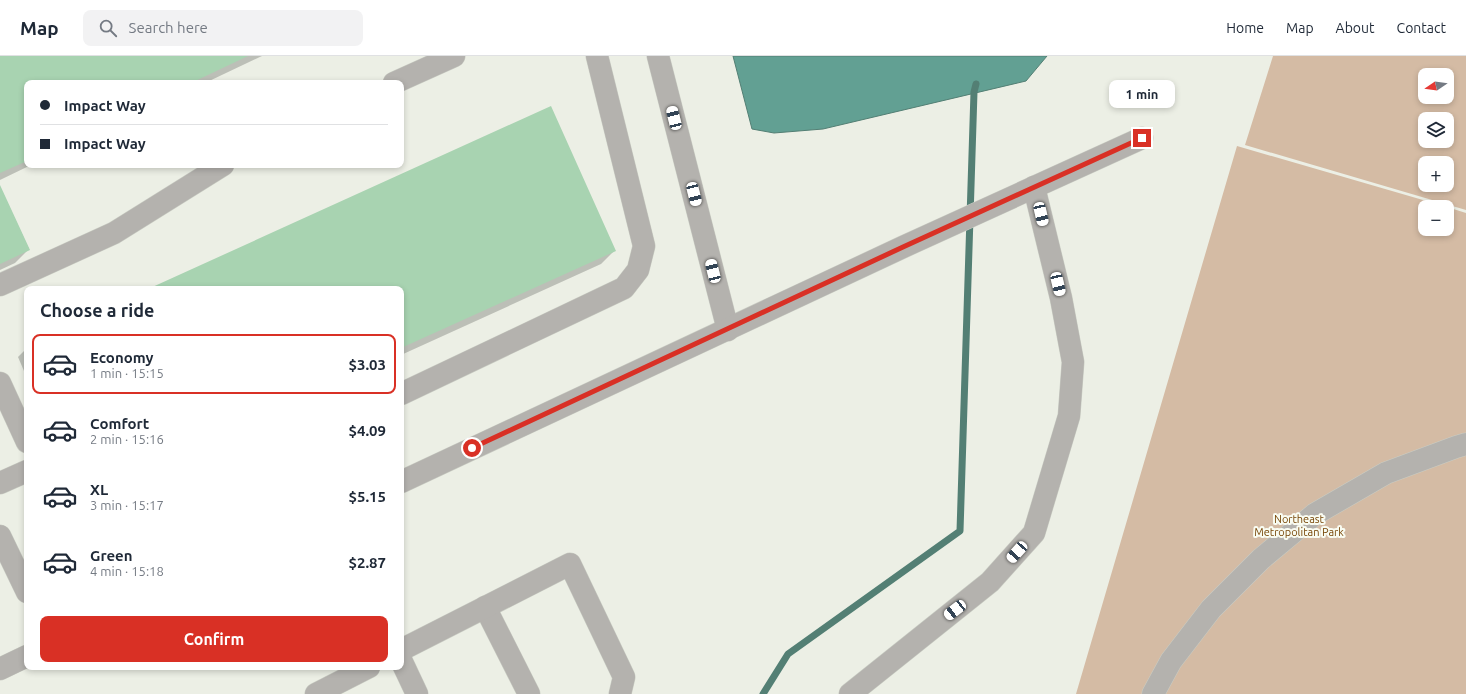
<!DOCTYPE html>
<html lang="en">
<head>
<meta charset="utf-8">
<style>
  :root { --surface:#fff; --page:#f2f2f3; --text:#1f2937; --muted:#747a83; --line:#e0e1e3; --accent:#d93025 }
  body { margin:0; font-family:Ubuntu,sans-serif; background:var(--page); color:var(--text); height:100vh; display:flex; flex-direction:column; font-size:15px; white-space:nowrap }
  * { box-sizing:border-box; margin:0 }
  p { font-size:13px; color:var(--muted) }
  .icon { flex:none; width:22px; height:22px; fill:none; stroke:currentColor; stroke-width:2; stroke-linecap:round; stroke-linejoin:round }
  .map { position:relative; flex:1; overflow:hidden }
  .sheet { position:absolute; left:24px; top:230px; width:380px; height:384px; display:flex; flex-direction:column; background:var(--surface); border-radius:8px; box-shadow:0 2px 6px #0003 }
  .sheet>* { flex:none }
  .top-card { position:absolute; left:24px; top:24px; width:380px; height:88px; border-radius:8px; box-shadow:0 2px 6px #0003; display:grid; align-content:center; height:88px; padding:0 16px; background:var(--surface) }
  .needle { width:26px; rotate:257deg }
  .buttons { position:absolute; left:1418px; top:12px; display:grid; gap:8px }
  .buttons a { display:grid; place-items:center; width:36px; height:36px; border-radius:8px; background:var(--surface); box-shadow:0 2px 6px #0003; font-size:20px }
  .end { position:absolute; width:18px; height:18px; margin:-9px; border:5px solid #d93025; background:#fff; box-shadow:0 0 0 2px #fff }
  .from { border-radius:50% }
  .bubble { position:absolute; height:28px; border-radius:8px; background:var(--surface); box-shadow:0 2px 6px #0003; font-size:13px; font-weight:600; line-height:28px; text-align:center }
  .car { position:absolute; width:12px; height:24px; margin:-12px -6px; border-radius:5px; box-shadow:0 0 3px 1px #0007; background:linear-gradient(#fff 24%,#345 0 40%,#fff 0 76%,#345 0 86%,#fff 0) }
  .top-card b { display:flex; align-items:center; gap:14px; height:38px; font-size:15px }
  .top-card b+b { border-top:1px solid var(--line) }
  .top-card i { width:10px; height:10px; background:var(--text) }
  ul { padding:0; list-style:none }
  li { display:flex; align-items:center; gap:12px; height:60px; margin:0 8px 6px; padding:0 8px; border:2px solid transparent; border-radius:8px }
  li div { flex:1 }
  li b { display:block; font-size:15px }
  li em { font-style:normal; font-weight:600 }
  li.current { border-color:var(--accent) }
  li>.icon { width:36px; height:36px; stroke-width:1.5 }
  h2 { padding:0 16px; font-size:18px; line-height:48px }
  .button { display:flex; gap:8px; margin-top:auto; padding:8px 16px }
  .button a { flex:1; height:46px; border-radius:8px; background:var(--accent); color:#fff; font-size:16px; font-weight:600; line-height:46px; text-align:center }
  header { display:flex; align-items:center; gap:24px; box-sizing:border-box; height:56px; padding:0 20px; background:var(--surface); border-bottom:1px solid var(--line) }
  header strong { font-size:19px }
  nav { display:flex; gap:22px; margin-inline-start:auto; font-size:14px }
  .search { width:280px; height:36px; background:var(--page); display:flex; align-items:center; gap:10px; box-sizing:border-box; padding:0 14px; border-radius:8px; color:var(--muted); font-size:15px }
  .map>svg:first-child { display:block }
  .green { fill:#d4bba4; fill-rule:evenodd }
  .water { fill:#62a093; stroke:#537f74 }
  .shadow { fill:#0003 }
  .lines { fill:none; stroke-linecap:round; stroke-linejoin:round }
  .stream { stroke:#537f74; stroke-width:7 }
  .building { fill:#a8d3b1 }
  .minor-casing { stroke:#cacdc4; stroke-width:23 }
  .minor { stroke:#b4b2ae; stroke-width:22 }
  .route { stroke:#d93025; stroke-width:5 }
  .labels { text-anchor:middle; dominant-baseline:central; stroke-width:4; stroke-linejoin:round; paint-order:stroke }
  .park-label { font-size:11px; fill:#774607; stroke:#f9fcf2 }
</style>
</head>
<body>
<header>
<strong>Map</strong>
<div class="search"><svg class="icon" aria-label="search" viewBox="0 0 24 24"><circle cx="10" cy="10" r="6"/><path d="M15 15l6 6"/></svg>Search here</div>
<nav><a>Home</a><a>Map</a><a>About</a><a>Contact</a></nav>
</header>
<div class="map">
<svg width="1466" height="638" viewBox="0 0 1466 638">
  <rect width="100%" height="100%" fill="#ecefe5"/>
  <!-- green -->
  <g class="green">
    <path d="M1273 0H1466V154L1245 89ZM1425 19H1447V41H1425ZM1425 63H1447V85H1425ZM1425 107H1447V129H1425Z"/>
    <path d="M1237 90 1447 151H1425V173H1447V151L1466 157V638H1076Z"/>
  </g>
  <!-- water -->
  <path class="water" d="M733 0H1047L1026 25 823 73 774 77 752 73Z"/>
  <!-- shadow -->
  <g class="shadow">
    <path d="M0 0H262L205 27H27V109H31L0 124Z"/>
    <path d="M0 131 29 193 15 207 0 214Z"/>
    <path d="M615 194 601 208 401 299V233H151Z"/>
    <path d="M27 292V322L18 301Z"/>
  </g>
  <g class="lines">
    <!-- stream -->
    <path class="stream" d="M763 638 788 598 960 475 974 36 976 28"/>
  </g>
  <!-- building -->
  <g class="building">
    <path d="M0 0H248L191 27H27V105L0 117Z"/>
    <path d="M551 50 616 195 401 292V233H148Z"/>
    <path d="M0 129 30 194 0 208Z"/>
  </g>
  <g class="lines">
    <!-- minor casing -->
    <g class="minor-casing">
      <g id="minor">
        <path d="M658 0 728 274"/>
        <path d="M394 27 454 0"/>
        <path d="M0 229 114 177 223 109"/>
        <path d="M0 327 27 386"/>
        <path d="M401 338 624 232 638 214 644 190 597 0"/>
        <path d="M401 426 903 191 1142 82"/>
        <path d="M0 427 27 415"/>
        <path d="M0 480 27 536"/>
        <path d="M485 551 529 638"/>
        <path d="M401 594 570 508 624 621 620 638"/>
        <path d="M401 604 417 638"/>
        <path d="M0 613 27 600"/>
        <path d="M316 638 369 611"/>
        <path d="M850 638 990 526 1034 477 1069 360 1073 306 1061 242 1034 131"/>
        <path d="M1153 638 1171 605 1211 553 1261 503 1315 458 1386 417 1456 391 1466 388"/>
      </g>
    </g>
    <!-- minor -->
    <use href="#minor" class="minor"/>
  </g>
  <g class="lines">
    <!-- route -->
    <path class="route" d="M472 392 903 191 1142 82"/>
  </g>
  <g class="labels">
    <!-- park labels -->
    <g class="park-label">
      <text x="1299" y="463">Northeast<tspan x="1299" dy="13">Metropolitan Park</tspan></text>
    </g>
  </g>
</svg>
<div class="buttons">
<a><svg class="needle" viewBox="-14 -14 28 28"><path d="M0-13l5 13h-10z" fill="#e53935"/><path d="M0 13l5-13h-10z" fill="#747a83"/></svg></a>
<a><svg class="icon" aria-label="layers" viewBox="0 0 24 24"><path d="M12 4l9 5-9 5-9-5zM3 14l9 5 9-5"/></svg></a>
<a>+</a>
<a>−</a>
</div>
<i class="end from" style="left:472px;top:392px"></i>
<i class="end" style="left:1142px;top:82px"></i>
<div class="bubble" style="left:1109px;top:24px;width:66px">1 min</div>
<i class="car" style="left:674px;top:62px;rotate:346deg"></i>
<i class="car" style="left:694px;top:138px;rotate:166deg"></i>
<i class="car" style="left:1041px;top:158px;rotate:167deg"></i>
<i class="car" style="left:713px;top:215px;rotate:346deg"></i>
<i class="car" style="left:1058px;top:228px;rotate:167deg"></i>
<i class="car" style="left:1017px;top:496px;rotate:222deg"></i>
<i class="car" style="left:955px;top:554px;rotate:232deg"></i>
<div class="top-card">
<b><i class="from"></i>Impact Way</b>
<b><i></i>Impact Way</b>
</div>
<section class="sheet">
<h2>Choose a ride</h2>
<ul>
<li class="current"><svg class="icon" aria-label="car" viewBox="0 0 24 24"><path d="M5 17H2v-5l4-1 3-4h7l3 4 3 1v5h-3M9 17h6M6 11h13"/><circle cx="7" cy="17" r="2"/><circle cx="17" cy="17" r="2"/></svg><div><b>Economy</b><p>1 min · 15:15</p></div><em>$3.03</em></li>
<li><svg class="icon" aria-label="car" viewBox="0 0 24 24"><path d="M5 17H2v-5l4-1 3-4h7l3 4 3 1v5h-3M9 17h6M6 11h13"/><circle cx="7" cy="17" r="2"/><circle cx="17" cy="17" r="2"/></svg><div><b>Comfort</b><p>2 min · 15:16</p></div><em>$4.09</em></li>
<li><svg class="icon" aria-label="car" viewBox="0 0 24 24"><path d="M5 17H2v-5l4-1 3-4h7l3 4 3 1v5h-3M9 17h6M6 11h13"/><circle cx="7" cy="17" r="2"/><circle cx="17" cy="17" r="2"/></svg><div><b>XL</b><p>3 min · 15:17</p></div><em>$5.15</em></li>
<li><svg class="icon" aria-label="car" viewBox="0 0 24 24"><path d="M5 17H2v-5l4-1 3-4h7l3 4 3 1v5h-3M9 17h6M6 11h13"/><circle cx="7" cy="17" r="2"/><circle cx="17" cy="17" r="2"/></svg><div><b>Green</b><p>4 min · 15:18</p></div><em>$2.87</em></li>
</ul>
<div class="button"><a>Confirm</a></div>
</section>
</div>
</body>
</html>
